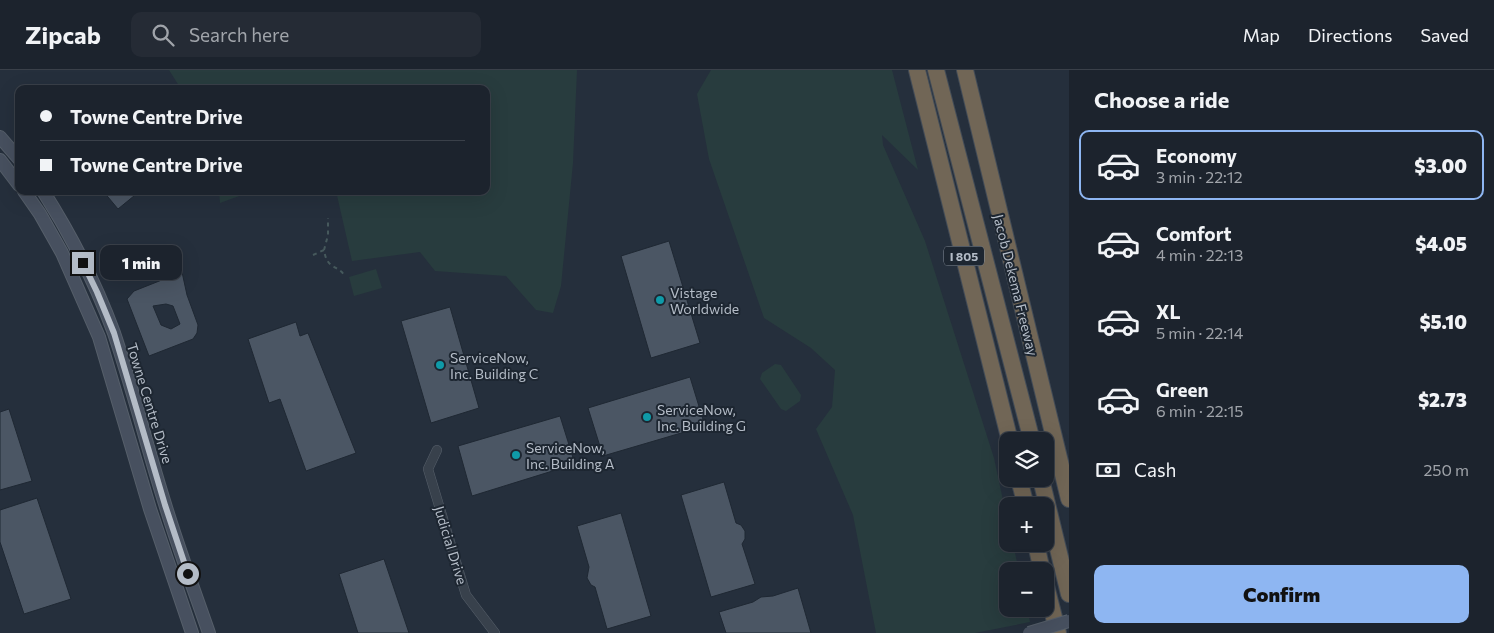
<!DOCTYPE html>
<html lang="en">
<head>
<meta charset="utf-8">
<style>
  :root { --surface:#1c232d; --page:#252b35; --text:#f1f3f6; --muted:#a0a4aa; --line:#3a4049; --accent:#8eb6f2 }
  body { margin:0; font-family:Commissioner,sans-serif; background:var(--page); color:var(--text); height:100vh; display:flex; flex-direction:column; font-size:19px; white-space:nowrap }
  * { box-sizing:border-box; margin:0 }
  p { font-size:16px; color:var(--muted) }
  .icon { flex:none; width:28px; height:28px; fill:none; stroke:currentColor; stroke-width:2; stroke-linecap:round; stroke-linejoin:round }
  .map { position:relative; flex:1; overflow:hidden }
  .details { display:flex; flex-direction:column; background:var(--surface); width:425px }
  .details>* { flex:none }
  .hud { position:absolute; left:15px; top:15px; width:475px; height:110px; border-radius:10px; box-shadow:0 5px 20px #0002,0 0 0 1px var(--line); display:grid; align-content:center; height:110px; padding:0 25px; background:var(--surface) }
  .buttons { position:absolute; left:999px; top:362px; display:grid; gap:10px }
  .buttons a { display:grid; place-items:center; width:55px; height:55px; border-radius:10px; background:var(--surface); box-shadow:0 5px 20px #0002,0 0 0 1px var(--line); font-size:25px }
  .end { position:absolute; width:22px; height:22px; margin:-11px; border:6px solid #b4bcc7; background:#111; box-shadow:0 0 0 2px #111 }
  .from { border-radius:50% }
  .bubble { position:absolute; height:35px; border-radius:10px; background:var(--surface); box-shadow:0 5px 20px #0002,0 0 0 1px var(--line); font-size:16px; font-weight:800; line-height:35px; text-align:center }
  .hud b { display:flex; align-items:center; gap:18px; height:48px; font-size:19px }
  .hud b+b { border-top:1px solid var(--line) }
  .hud i { width:12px; height:12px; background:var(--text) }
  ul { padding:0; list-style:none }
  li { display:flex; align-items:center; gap:15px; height:70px; margin:0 10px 8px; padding:0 15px; border:2px solid transparent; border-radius:10px }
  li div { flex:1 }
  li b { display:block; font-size:19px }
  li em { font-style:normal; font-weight:800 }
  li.on { border-color:var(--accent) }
  li>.icon { width:45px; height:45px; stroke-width:1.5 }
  h2 { padding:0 25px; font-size:22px; line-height:60px }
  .pay { display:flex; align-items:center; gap:12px; height:55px; padding:0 25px; font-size:19px }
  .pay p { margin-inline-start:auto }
  .button { display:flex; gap:10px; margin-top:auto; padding:10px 25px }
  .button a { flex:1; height:58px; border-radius:10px; background:var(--accent); color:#111; font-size:20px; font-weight:800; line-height:58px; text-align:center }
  header { display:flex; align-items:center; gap:30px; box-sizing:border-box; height:70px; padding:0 25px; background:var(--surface); border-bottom:1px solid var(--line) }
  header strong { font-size:24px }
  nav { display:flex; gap:28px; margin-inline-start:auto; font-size:18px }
  .search { width:350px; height:45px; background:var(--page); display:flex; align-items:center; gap:12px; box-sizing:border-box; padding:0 18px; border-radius:10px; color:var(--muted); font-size:19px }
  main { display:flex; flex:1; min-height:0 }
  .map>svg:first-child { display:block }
  .green { fill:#283c3e }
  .building { fill:#4b5664; stroke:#1f2833; fill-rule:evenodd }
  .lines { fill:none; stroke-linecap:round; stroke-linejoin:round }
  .street-casing { stroke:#565f6a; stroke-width:10 }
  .secondary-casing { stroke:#565f6a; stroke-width:14 }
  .highway-casing { stroke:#434c57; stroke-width:18 }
  .path { stroke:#46595c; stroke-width:2; stroke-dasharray:4 4; stroke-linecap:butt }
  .street { stroke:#38414c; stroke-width:9 }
  .secondary { stroke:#47505f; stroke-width:12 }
  .highway { stroke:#716656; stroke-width:16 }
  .secondary-bridge-casing { stroke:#565f6a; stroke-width:14; stroke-linecap:butt }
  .secondary-bridge { stroke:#47505f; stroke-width:12 }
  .route { stroke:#b4bcc7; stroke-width:6 }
  .culture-dot { fill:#0f9aa8; stroke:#1d2631; stroke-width:2 }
  .labels { text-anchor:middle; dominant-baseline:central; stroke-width:4; stroke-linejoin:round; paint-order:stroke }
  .shield { fill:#1d2631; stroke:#878f9a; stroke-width:1 }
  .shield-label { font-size:12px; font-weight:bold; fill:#b4bcc7 }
  .street-label { font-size:14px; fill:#b4bcc7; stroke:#1d2631 }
  .poi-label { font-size:14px; fill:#b4bcc7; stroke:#1d2631; text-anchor:start }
</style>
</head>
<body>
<header>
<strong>Zipcab</strong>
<div class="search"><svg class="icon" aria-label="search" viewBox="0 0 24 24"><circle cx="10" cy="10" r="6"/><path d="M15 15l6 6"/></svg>Search here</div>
<nav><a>Map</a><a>Directions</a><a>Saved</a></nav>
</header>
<main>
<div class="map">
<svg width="1069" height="563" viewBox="0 0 1069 563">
  <rect width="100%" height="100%" fill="#252f3c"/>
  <!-- green -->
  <g class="green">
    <path d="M169 0H577L573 93 561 216 553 243 536 240 506 206 435 201 420 182 352 191 336 121H486V19H181Z"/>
    <path d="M711 0H892L918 100 882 65 883 75 925 171 994 388 1007 449 1008 474H1013L1019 501H1008V539H1027L1030 552 975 563H876L853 445 816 359 832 337 835 300 811 278 764 248 709 89 697 24Z"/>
    <path d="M219 121H253L220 133Z"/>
    <path d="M376 199 382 218 354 226 349 207Z"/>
    <path d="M775 294 781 295 801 325 800 331 786 341 781 339 760 309 762 303Z"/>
  </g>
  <!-- building -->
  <g class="building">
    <path d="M103 121H140L118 139Z"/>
    <path d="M669 171 700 273 651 288 621 186Z"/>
    <path d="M182 202 187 225 198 255 197 263 193 269 149 286 127 229 134 221ZM166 234 173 236 180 254 171 259 161 255 153 236Z"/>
    <path d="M450 237 479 338 431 353 401 251Z"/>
    <path d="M296 252 300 266 308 263 356 383 306 401 280 329 269 333 248 269Z"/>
    <path d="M690 307 705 356 603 386 588 338Z"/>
    <path d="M9 339 32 411 0 420V342Z"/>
    <path d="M560 346 575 394 472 426 458 376Z"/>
    <path d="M724 412 736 453 741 455 745 461V469L742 474 755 514 711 527 681 425Z"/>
    <path d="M37 428 71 529 24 544 0 472V440Z"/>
    <path d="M621 443 651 546 607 559 595 517 591 515 587 508 589 497 577 456Z"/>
    <path d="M384 489 409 563H358L339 504Z"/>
    <path d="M798 518 811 563H726L719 542 753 532 761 527 773 526Z"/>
  </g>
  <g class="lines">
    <!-- street casing -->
    <g class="street-casing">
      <path id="street" d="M437 380 428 399 466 525 495 563"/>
    </g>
    <!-- secondary casing -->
    <g class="secondary-casing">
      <g id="secondary">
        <path d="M0 67 19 89"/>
        <path d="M0 90 19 115"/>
        <path d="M24 121 40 144 62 183 99 267 150 439 192 563"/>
        <path d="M43 121C71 165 96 214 114 263 133 319 147 377 165 434 178 477 194 520 209 563"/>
      </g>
    </g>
    <!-- highway casing -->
    <g class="highway-casing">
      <g id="highway">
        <path d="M917 0 1010 371"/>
        <path d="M936 0 1032 371"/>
        <path d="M965 0 1069 429"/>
        <path d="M1019 409 1026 436"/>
        <path d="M1041 409 1069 524"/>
        <path d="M1036 474 1042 501"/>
        <path d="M1045 512 1058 563"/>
      </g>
    </g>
    <!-- path -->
    <g class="path">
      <path d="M324 180 328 165V148"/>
      <path d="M313 185 324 180C327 200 337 194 345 206"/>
    </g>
    <!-- street -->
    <use href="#street" class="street"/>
    <!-- secondary -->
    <use href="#secondary" class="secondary"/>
    <!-- highway -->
    <use href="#highway" class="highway"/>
    <!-- secondary-bridge casing -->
    <g class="secondary-bridge-casing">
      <path id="secondary-bridge" d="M1029 563 1069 551"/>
    </g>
    <!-- secondary-bridge -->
    <use href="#secondary-bridge" class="secondary-bridge"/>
  </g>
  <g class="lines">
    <!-- route -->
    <path class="route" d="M83 193 97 222 114 263 165 435 188 504"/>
  </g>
  <!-- markers -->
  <g class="culture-dot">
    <circle cx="660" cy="230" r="5"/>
    <circle cx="440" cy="295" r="5"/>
    <circle cx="647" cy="347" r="5"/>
    <circle cx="516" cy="385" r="5"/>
  </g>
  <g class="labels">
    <!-- shield labels -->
    <rect class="shield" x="944" y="176.5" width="40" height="19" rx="4"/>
    <g class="shield-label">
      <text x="964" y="186">I 805</text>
    </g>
    <!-- street labels -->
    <g class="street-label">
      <text transform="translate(1016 215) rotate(76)">Jacob Dekema Freeway</text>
      <text transform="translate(150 333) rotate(73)">Towne Centre Drive</text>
      <text transform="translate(451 475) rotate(73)">Judicial Drive</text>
    </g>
    <!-- poi labels -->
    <g class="poi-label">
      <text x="670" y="222">Vistage<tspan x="670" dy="16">Worldwide</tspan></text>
      <text x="450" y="287">ServiceNow,<tspan x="450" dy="16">Inc. Building C</tspan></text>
      <text x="657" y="339">ServiceNow,<tspan x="657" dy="16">Inc. Building G</tspan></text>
      <text x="526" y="377">ServiceNow,<tspan x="526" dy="16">Inc. Building A</tspan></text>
    </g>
  </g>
</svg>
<div class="buttons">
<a><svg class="icon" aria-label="layers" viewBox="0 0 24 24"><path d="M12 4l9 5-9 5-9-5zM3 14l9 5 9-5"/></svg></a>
<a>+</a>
<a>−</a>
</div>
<i class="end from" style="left:188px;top:504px"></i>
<i class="end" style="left:83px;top:193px"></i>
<div class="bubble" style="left:100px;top:175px;width:82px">1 min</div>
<div class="hud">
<b><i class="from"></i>Towne Centre Drive</b>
<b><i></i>Towne Centre Drive</b>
</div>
</div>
<section class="details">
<h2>Choose a ride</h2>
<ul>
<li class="on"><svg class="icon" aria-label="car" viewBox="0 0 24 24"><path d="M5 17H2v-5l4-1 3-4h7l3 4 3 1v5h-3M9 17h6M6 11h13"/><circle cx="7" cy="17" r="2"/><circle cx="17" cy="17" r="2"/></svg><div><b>Economy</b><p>3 min · 22:12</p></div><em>$3.00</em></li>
<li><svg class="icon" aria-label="car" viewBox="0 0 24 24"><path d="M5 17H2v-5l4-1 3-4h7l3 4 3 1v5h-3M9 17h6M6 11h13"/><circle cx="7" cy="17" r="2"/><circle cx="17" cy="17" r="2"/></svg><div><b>Comfort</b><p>4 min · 22:13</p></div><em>$4.05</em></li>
<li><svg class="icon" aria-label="car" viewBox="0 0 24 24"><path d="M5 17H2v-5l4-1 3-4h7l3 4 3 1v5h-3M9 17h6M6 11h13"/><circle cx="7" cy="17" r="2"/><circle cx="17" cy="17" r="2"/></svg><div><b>XL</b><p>5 min · 22:14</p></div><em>$5.10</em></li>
<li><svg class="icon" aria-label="car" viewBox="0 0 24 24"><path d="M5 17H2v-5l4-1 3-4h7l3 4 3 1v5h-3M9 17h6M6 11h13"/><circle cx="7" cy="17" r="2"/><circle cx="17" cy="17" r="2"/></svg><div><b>Green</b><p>6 min · 22:15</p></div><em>$2.73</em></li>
</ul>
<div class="pay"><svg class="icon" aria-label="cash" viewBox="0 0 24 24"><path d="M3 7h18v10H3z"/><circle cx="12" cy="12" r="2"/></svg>Cash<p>250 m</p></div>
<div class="button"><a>Confirm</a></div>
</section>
</main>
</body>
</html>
